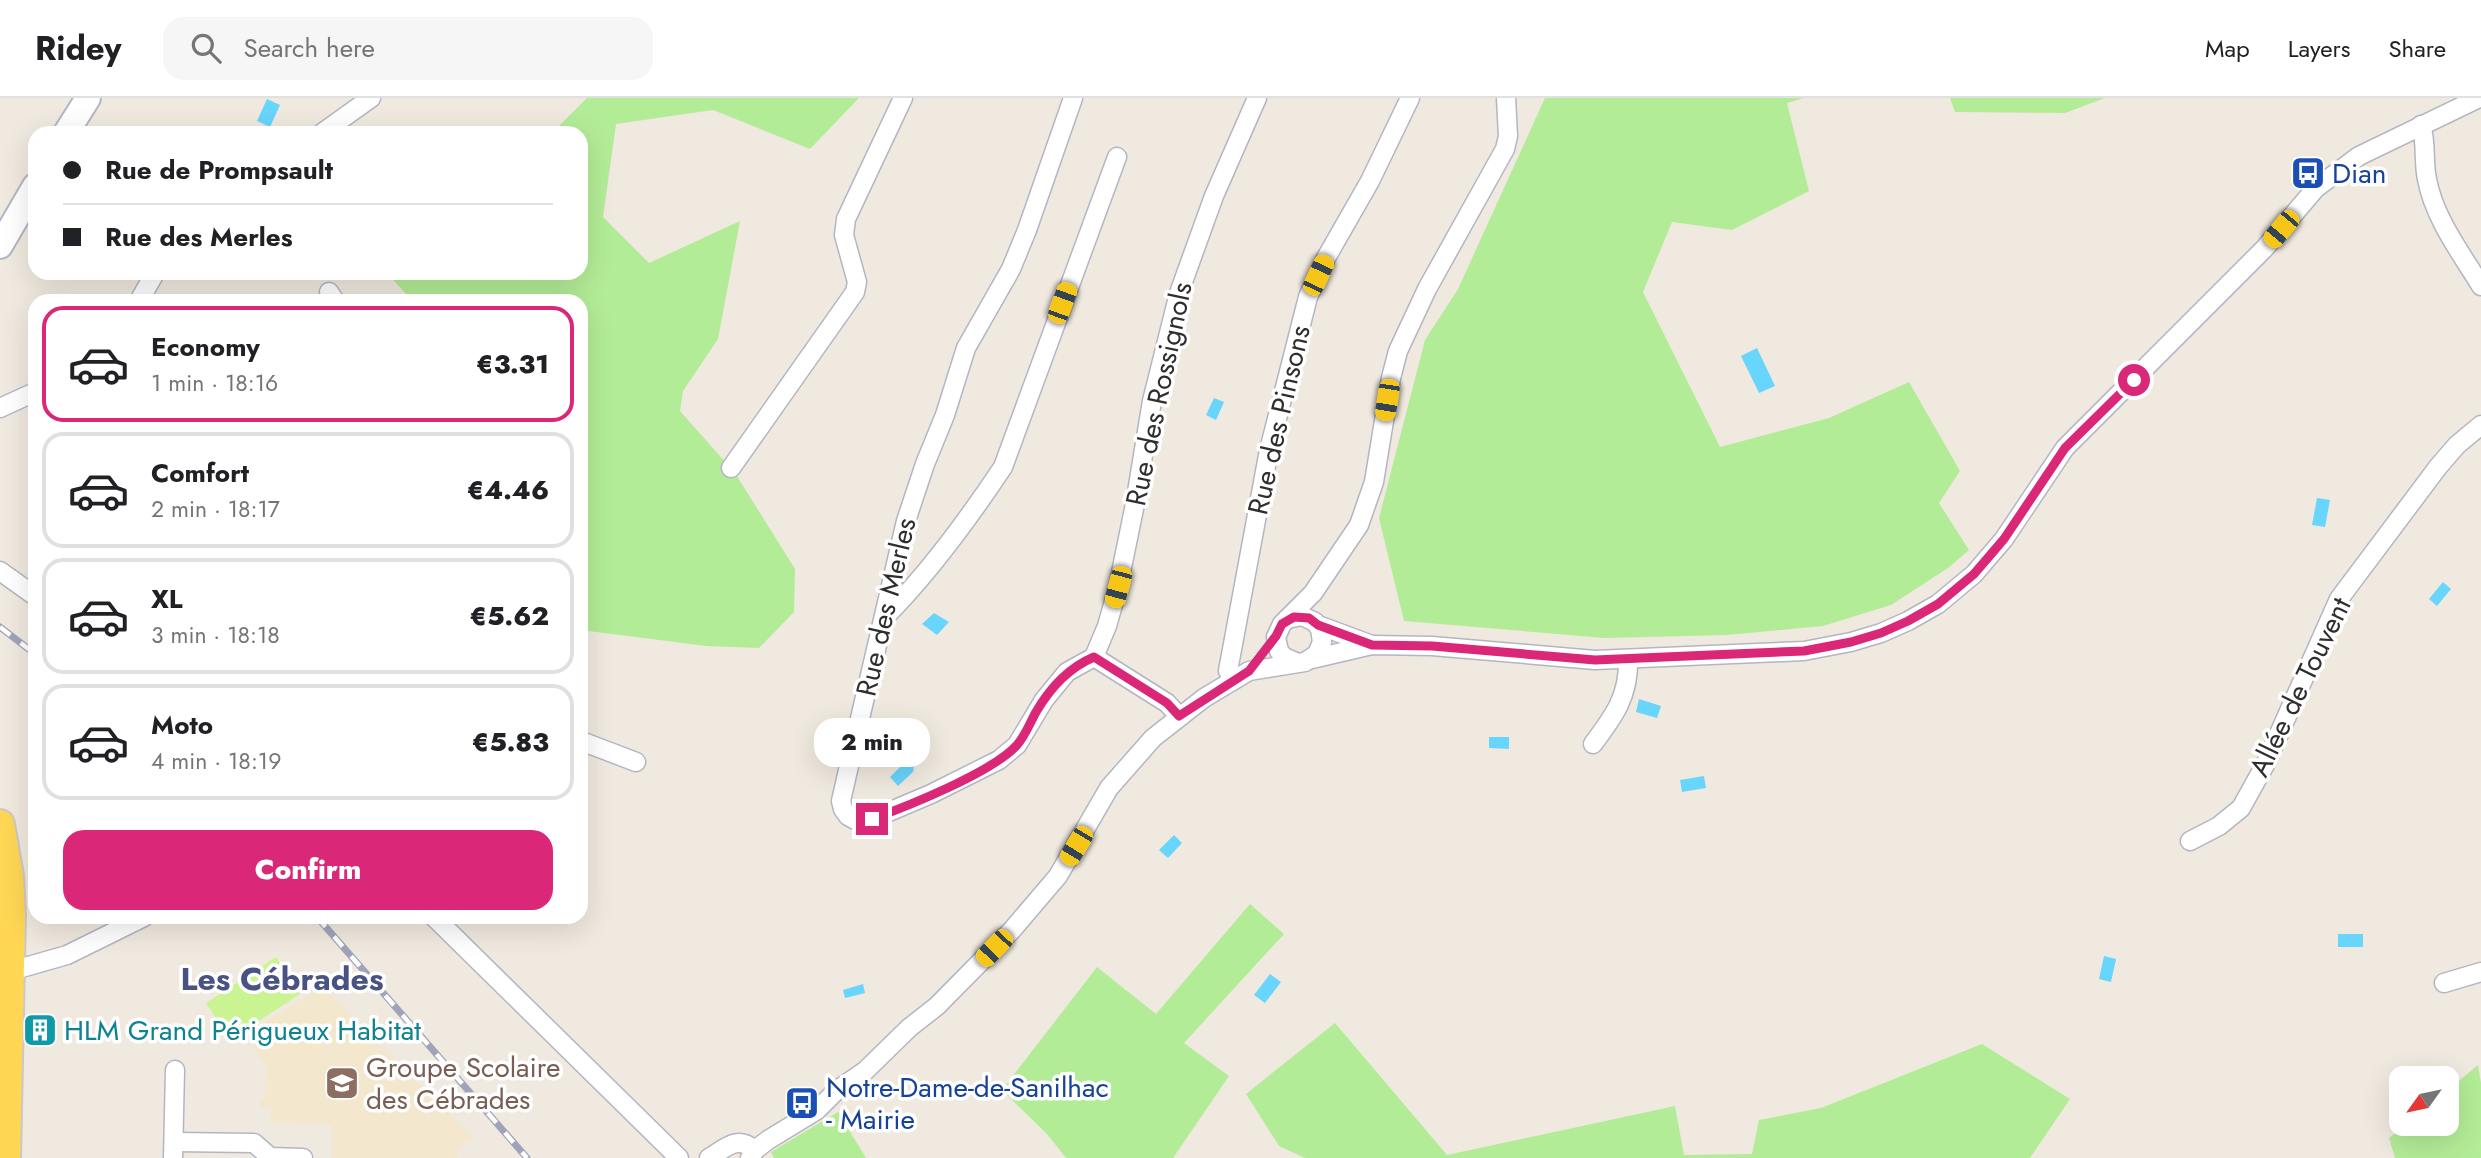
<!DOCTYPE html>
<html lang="en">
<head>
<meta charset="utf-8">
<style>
  :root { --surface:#fff; --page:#f6f6f6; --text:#202124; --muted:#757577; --line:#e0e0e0; --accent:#db2777 }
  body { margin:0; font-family:Jost,sans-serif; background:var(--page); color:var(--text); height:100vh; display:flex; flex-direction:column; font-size:26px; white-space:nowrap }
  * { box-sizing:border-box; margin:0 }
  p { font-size:23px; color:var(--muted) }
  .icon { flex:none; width:38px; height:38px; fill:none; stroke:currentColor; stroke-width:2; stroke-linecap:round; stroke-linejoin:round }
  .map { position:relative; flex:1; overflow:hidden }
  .drawer { position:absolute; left:28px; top:196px; width:560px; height:630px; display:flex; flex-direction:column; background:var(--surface); border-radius:21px; box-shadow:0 7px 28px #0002 }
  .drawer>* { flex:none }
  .top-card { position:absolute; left:28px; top:28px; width:560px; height:154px; border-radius:21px; box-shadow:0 7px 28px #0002; display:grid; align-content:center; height:154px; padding:0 35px; background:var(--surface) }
  .needle { width:46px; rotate:237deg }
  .buttons { position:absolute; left:2389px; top:968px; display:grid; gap:14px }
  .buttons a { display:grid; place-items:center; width:70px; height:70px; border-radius:14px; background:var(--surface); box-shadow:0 7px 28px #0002; font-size:35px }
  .end { position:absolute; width:32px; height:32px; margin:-16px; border:9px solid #db2777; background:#fff; box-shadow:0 0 0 4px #fff }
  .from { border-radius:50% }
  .bubble { position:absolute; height:49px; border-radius:21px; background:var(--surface); box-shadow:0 7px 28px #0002; font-size:23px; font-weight:800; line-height:49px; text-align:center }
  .car { position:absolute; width:21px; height:42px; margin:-21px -10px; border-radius:9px; box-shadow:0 0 5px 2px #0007; background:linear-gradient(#f5c518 24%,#345 0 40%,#f5c518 0 76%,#345 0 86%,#f5c518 0) }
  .top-card b { display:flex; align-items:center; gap:24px; height:66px; font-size:26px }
  .top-card b+b { border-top:2px solid var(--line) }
  .top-card i { width:18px; height:18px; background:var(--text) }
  ul { padding:12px 0 0; list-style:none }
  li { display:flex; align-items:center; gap:21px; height:116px; margin:0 14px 10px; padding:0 21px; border:4px solid var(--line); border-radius:21px }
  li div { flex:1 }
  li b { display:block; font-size:26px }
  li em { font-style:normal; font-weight:800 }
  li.current { border-color:var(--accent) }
  li>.icon { width:63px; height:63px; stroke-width:1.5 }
  .action { display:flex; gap:14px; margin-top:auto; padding:14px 35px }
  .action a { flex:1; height:80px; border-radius:21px; background:var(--accent); color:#fff; font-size:28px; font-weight:800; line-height:80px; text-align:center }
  header { display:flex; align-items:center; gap:42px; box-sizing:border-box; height:98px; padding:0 35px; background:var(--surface); border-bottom:2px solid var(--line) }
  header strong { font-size:33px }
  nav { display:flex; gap:38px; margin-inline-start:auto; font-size:24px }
  .search { width:490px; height:63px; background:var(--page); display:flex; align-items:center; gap:18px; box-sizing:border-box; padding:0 24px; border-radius:21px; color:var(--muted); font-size:26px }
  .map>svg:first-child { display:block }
  .education { fill:#f3e7cd }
  .green { fill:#b3ec96 }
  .pitch { fill:#caf491 }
  .water { fill:#68d5fc }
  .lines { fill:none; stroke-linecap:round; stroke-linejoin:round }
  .minor-casing { stroke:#b3b6c2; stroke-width:21 }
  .secondary-casing { stroke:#b3b6c2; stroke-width:28 }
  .primary-casing { stroke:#c9c9c9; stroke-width:32 }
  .minor { stroke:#fff; stroke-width:18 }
  .secondary { stroke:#fff; stroke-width:24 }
  .primary { stroke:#ffd755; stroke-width:28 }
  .rail-casing { stroke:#a0a4ba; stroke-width:7 }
  .rail { stroke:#fff; stroke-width:4.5; stroke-dasharray:13; stroke-linecap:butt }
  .route { stroke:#db2777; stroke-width:9 }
  .labels { text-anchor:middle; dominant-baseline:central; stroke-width:7; stroke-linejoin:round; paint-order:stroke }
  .transit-label { font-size:28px; fill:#164399; stroke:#fff; text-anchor:start }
  .street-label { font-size:28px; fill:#2e2e2e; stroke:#fff }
  .culture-label { font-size:28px; fill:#0d838f; stroke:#fff; text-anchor:start }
  .education-label { font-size:28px; fill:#785e54; stroke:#fff; text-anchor:start }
  .quarter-label { font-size:32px; font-weight:bold; fill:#485384; stroke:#fff }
</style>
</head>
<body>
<header>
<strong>Ridey</strong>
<div class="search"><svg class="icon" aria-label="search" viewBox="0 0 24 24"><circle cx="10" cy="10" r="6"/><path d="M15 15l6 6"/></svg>Search here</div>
<nav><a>Map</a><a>Layers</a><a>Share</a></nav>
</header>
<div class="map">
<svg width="2481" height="1060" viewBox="0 0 2481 1060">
  <rect width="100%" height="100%" fill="#f0e9df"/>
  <!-- education -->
  <path class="education" d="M322 888 474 1041 460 1049 457 1060H332V1027L270 1024 271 1010H260V1002L264 1001 266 969 245 937Z"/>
  <!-- green -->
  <g class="green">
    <path d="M587 0H859L810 51 713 12 616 26 603 119 649 165 740 123 718 241 683 293 680 313 735 375 795 471 794 514 759 550 706 548 581 532V203H423L405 195 387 175H581V35H552Z"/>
    <path d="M1545 0H1804L1787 5 1809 93 1732 132 1672 124 1643 194 1720 349 1829 320 1909 284 1960 373 1939 405 1969 452 1948 470 1891 507 1823 528 1727 537 1605 540 1404 523 1379 420 1425 242 1458 191Z"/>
    <path d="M1950 0H2105L2065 15 1955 14Z"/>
    <path d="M1250 806 1284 836 1184 945 1229 978 1173 1060H1066L1047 1036 1002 992 1097 869 1156 916Z"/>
    <path d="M1335 925 1447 1057 1675 1008 1684 1057 1752 1056 1759 1022 1821 1010 1982 946 2070 1001 2030 1060H1305L1279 1048 1246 996Z"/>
    <path d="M2478 967 2481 985V1060H2395L2389 1040 2407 1026H2446L2447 993Z"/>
    <path d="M838 1014 866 1060H774L771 1054Z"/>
  </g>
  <!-- pitch -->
  <path class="pitch" d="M276 859 300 896 230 942 206 905Z"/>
  <!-- water -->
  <g class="water">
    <path d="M267 1 280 7 270 29 257 23Z"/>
    <path d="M1757 250 1775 288 1759 295 1741 258Z"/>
    <path d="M1214 300 1224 304 1216 322 1206 317Z"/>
    <path d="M2317 400 2330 402 2325 429 2312 427Z"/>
    <path d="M2443 484 2451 491 2437 508 2429 501Z"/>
    <path d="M934 515 949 524 937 537 922 526Z"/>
    <path d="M1639 601 1661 608 1657 620 1636 614Z"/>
    <path d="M1489 639H1509V651L1489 650Z"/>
    <path d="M904 660 915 662 913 674 898 688 890 679 902 667Z"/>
    <path d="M1704 678 1706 690 1682 694 1680 682Z"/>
    <path d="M1174 737 1182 745 1168 760 1159 752Z"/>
    <rect x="2338" y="836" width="25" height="13"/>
    <path d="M2104 858 2116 861 2111 884 2099 881Z"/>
    <path d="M1270 876 1281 884 1265 905 1254 897Z"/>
    <path d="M863 886 865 895 845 900 843 892Z"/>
  </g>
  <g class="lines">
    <!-- minor casing -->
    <g class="minor-casing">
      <g id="minor">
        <path d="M1073 0 1027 132 1011 171 966 250 945 317 925 366 906 423 851 659 841 703 843 711 848 718 857 723 872 721 931 696 999 662 1017 647 1044 602 1067 574 1094 559"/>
        <path d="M2421 27C2427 45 2423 64 2427 81 2434 120 2461 155 2481 188"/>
        <path d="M322 35 371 0"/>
        <path d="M329 194 335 203"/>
        <path d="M139 203 155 175"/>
        <path d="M0 310 35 294"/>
        <path d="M731 370 855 194 857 184 844 137 846 121 903 0"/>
        <path d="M0 473 35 498"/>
        <path d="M884 520C927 477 969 420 1003 369L1117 59"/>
        <path d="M1287 521 1313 495 1359 427 1374 384 1391 280 1398 253 1427 191 1505 51 1508 38 1506 0"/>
        <path d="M1318 527 1372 547"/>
        <path d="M1094 559 1107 528 1118 489 1135 406 1152 303 1179 195 1214 98 1257 0"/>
        <path d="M1094 559 1167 605 1179 618"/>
        <path d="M1312 561 1372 547 1432 548 1595 562 1804 553 1851 544 1881 535 1908 523 1938 506 1974 476 2004 441 2065 350 2264 151 2316 90 2359 58 2479 0"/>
        <path d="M1233 582 1228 573 1269 352 1308 199 1326 160 1370 83 1410 0"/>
        <path d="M581 643 636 664"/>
        <path d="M1593 646C1614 618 1629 598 1628 562"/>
        <path d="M2190 743 2219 728 2241 710 2266 665 2339 501 2438 369 2457 347 2481 327"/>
        <path d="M434 819 679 1060"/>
        <path d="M11 873 67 857 144 819"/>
        <path d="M2444 885 2481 874"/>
        <path d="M174 1044 254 1045 270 1059 303 1060"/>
        <path d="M173 1060 175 972"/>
        <path d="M709 1060C727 1049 737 1037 755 1052"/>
        <path d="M750 1060 755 1052 768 1042 817 1012 836 993 865 973 909 930 937 908 1012 832 1058 778 1109 690 1153 640 1204 600 1249 573 1305 564 1317 556 1322 544 1320 531 1315 524 1302 518 1287 521 1282 526 1276 539 1279 553 1284 559 1298 565"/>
      </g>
    </g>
    <!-- secondary casing -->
    <g class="secondary-casing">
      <g id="secondary">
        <path d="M66 35 88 0"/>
        <path d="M0 148 35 88"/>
      </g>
    </g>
    <!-- primary casing -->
    <g class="primary-casing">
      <path id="primary" d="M0 726 9 778 11 816 6 1060"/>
    </g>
    <!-- minor -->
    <use href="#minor" class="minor"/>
    <!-- secondary -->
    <use href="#secondary" class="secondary"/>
    <!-- primary -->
    <use href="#primary" class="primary"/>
    <!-- rail casing -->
    <g class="rail-casing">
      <g id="rail">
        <path d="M0 529 35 556"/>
        <path d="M317 819 527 1060"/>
      </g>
    </g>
    <!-- rail -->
    <use href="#rail" class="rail"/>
  </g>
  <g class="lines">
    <!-- route -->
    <path class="route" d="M872 721C908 708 993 674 1017 647 1025 638 1030 625 1036 614 1050 590 1068 570 1094 559L1167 605 1179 618 1249 573 1276 538 1282 526 1294 519 1309 520 1318 527 1372 547 1432 548 1595 562 1804 553 1851 544 1881 535 1908 523 1938 506 1974 476 2004 441 2065 350 2134 282"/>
  </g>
  <!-- icons -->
  <defs>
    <g id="bus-square" transform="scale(1.75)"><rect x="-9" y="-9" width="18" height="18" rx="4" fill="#1a4fb4" stroke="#fff"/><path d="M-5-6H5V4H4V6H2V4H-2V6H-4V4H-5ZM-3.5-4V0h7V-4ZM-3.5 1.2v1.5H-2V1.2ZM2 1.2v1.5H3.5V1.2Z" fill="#fff"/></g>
    <g id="building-square" transform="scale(1.75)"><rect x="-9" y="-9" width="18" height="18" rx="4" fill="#0f9aa8" stroke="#fff"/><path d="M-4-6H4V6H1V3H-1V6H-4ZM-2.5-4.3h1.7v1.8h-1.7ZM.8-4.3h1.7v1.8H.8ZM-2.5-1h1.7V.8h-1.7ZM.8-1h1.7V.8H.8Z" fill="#fff"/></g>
    <g id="school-square" transform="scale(1.75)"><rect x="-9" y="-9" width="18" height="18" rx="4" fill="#8d6e63" stroke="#fff"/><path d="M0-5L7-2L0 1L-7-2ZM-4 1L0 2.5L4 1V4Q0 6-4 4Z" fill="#fff"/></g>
  </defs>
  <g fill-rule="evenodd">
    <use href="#bus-square" x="2308" y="75"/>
    <use href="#building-square" x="40" y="932"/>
    <use href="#school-square" x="342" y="985"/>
    <use href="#bus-square" x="802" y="1005"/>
  </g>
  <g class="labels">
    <!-- transit labels -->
    <g class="transit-label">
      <text x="2332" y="75">Dian</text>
      <text x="826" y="989">Notre-Dame-de-Sanilhac<tspan x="826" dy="32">- Mairie</tspan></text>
    </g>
    <!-- street labels -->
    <g class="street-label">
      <text transform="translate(1159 296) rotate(-78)">Rue des Rossignols</text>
      <text transform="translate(1279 322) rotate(-77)">Rue des Pinsons</text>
      <text transform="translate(886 509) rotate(-77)">Rue des Merles</text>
      <text transform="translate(2300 589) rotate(-64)">Allée de Touvent</text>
    </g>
    <!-- culture labels -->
    <g class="culture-label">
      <text x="64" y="932">HLM Grand Périgueux Habitat</text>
    </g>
    <!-- education labels -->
    <g class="education-label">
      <text x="366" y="969">Groupe Scolaire<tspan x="366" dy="32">des Cébrades</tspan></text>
    </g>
    <!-- quarter labels -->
    <g class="quarter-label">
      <text x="282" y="881">Les Cébrades</text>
    </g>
  </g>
</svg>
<div class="buttons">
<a><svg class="needle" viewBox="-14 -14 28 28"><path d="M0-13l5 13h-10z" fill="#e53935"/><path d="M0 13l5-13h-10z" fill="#757577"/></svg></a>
</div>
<i class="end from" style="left:2134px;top:282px"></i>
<i class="end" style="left:872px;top:721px"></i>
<div class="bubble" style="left:814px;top:620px;width:116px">2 min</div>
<i class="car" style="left:2281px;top:131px;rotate:220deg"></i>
<i class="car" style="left:1318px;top:177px;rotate:25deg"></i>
<i class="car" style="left:1062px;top:205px;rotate:20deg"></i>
<i class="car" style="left:1387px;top:302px;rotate:189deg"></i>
<i class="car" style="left:1118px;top:489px;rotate:195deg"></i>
<i class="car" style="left:1076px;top:748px;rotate:211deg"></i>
<i class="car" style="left:994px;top:850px;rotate:224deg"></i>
<div class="top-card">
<b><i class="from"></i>Rue de Prompsault</b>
<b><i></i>Rue des Merles</b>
</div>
<section class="drawer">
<ul>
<li class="current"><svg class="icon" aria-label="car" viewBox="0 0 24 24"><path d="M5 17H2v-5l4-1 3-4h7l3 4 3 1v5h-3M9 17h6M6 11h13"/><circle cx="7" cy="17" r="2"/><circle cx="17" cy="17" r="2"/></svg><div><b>Economy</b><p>1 min · 18:16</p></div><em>€3.31</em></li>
<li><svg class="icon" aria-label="car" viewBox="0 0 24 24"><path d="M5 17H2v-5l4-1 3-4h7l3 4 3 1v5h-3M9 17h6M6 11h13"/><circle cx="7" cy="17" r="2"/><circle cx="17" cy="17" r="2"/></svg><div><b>Comfort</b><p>2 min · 18:17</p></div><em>€4.46</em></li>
<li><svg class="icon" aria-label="car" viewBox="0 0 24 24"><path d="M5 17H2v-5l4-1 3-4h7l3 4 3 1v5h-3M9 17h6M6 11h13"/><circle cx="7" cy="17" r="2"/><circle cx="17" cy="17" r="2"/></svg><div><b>XL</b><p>3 min · 18:18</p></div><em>€5.62</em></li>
<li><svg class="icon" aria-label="car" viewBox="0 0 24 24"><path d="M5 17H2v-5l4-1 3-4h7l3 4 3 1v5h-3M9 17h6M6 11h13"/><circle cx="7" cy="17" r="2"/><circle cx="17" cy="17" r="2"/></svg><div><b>Moto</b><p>4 min · 18:19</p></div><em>€5.83</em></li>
</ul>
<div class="action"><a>Confirm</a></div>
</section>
</div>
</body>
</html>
